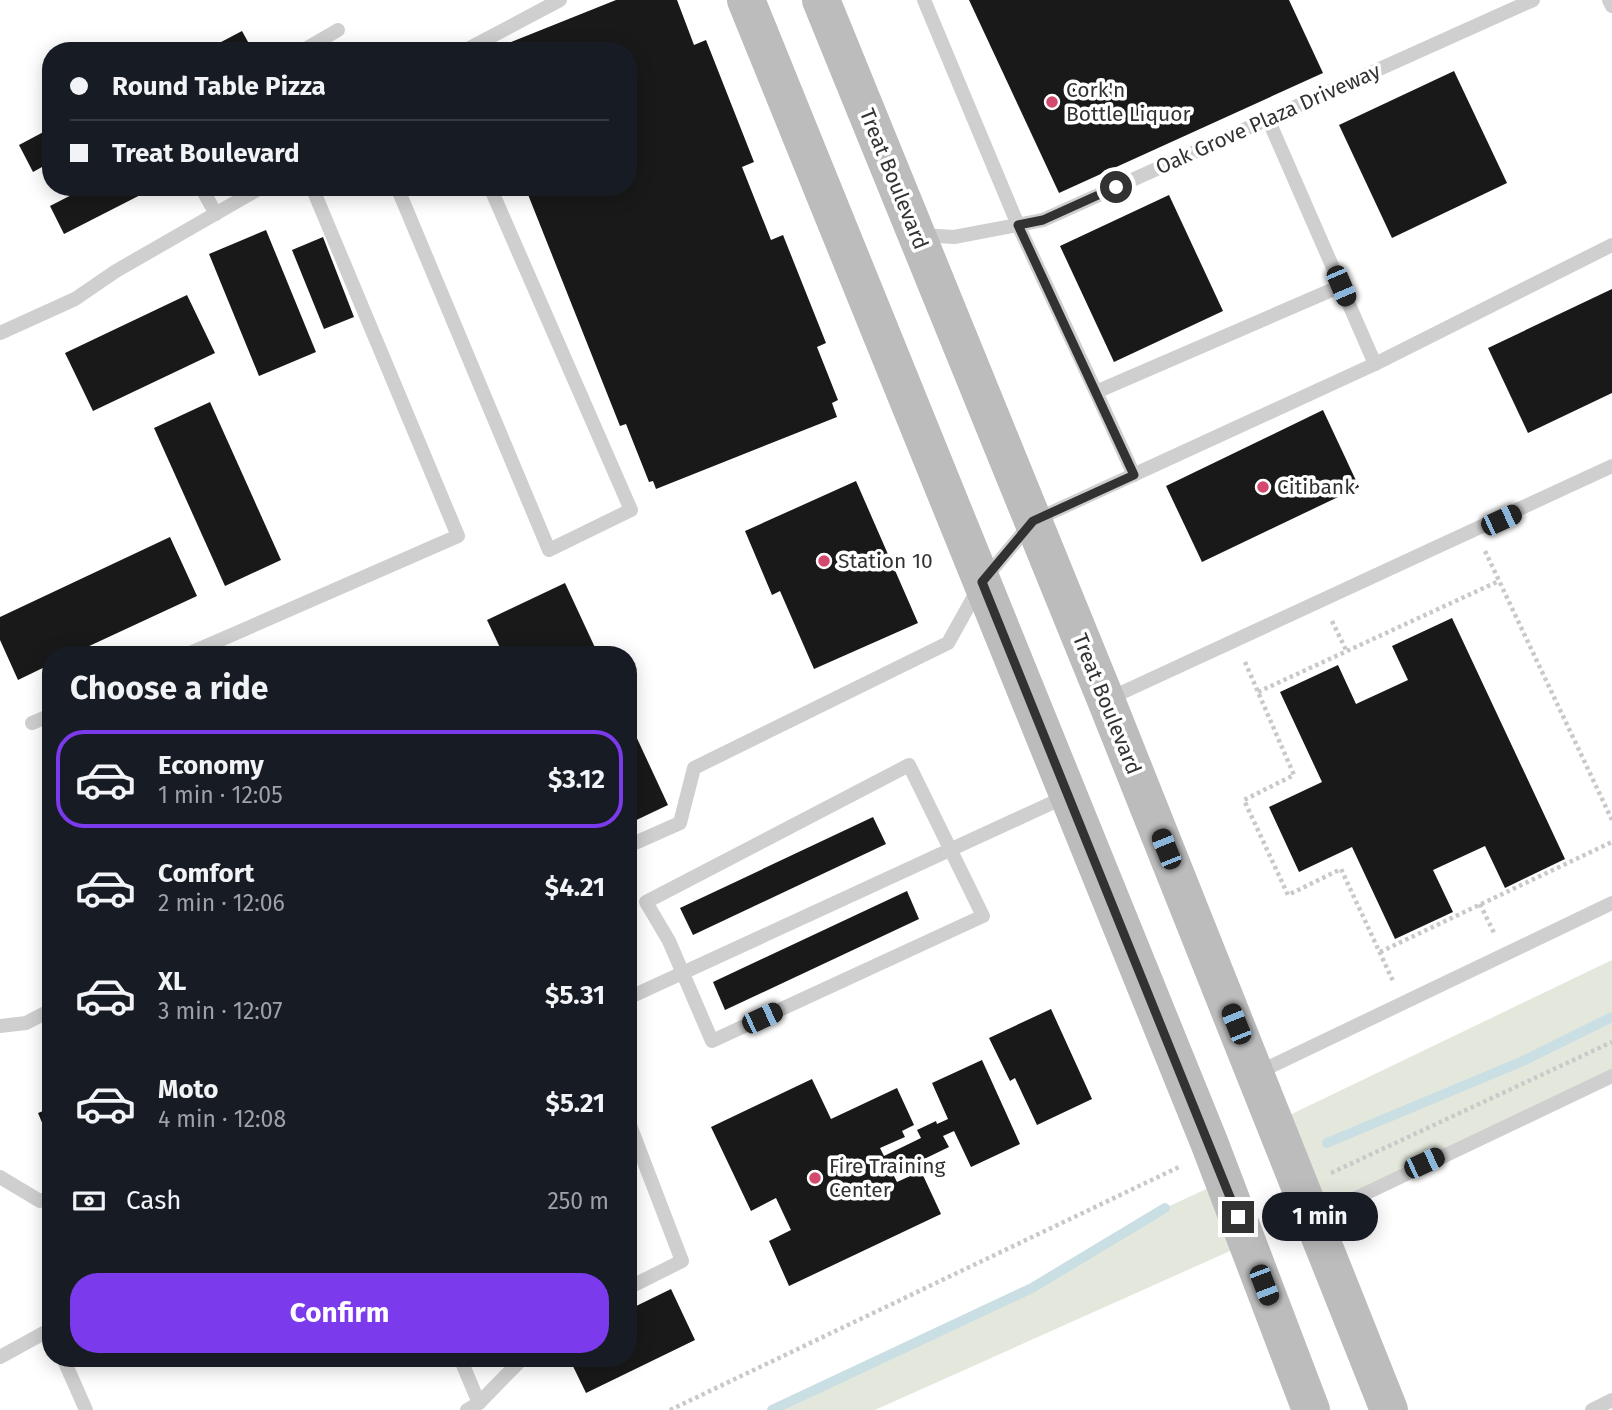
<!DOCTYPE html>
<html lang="en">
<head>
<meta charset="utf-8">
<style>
  :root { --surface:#171b24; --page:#20242c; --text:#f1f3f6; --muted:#9ea1a6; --line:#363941; --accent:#7c3aed }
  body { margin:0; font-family:"Fira Sans",sans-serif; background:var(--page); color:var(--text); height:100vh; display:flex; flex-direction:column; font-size:26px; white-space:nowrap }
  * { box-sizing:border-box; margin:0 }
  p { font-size:23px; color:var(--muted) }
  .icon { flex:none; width:38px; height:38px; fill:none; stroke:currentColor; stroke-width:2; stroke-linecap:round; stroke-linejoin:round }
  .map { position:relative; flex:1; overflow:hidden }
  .sheet { position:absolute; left:42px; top:646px; width:595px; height:721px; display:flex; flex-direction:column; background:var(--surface); border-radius:28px; box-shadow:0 4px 18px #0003 }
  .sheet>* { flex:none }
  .guide { position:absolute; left:42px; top:42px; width:595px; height:154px; border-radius:28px; box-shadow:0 4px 18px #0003; display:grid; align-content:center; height:154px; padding:0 28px; background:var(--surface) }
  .end { position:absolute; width:32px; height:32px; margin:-16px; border:9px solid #323232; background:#fff; box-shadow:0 0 0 4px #fff }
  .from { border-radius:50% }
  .bubble { position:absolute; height:49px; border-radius:24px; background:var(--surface); box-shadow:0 4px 18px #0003; font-size:23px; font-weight:700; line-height:49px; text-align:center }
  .car { position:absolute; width:21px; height:42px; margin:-21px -10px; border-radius:9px; box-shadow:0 0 5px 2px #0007; background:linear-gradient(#222 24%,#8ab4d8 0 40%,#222 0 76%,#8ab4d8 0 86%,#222 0) }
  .guide b { display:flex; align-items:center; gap:24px; height:66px; font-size:26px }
  .guide b+b { border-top:2px solid var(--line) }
  .guide i { width:18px; height:18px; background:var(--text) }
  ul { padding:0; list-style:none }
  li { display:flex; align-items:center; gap:21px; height:98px; margin:0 14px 10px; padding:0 14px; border:4px solid transparent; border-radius:28px }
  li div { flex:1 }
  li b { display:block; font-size:26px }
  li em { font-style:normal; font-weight:700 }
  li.current { border-color:var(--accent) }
  li>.icon { width:63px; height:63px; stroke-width:1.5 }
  h2 { padding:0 28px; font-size:32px; line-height:84px }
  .pay { display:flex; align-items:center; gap:18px; height:77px; padding:0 28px; font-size:26px }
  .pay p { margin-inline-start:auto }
  .button { display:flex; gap:14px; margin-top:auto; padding:14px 28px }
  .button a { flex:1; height:80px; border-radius:28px; background:var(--accent); color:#fff; font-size:28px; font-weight:700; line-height:80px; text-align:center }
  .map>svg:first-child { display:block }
  .green { fill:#e4e8dc }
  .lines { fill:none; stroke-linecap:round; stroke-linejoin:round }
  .stream { stroke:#c9dfe4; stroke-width:10 }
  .building { fill:#191919 }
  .path { stroke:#c9c9c9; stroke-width:4.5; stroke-dasharray:3.5 3.5; stroke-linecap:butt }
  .service { stroke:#cfcfcf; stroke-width:14 }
  .secondary { stroke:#bcbcbc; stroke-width:38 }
  .route { stroke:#323232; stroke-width:9 }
  .poi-dot { fill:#d24b6f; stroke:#fff; stroke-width:2.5 }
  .labels { text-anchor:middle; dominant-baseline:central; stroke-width:7; stroke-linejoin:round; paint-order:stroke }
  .poi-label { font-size:21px; fill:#323232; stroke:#fff; text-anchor:start }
  .street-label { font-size:21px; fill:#323232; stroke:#fff }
</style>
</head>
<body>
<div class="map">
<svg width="1612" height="1410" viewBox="0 0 1612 1410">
  <rect width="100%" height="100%" fill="#fff"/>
  <!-- green -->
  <g class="green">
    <path d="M1612 960V1076L1313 1218 1275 1122Z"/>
    <path d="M1226 1180 1248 1243 875 1410H772L1032 1288 1165 1208Z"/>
  </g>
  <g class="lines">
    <!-- stream -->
    <g class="stream">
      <path d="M1327 1143 1523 1061 1612 1017"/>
      <path d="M772 1410 1032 1288 1165 1208"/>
    </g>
  </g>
  <!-- building -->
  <g class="building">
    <path d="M616 0H677L694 45 706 40 754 162 742 167 771 240 783 235 826 343 817 347 838 400 832 403 837 417 656 489 653 481 649 482 626 424 620 426 525 187H628V51H489Z"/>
    <path d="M969 0H1289L1323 73 1059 193Z"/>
    <path d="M242 31 253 51H204Z"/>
    <path d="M1454 71 1507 183 1392 238 1339 125Z"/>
    <path d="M51 128V162L33 172 19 145Z"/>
    <path d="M87 187H156L64 234 50 206Z"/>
    <path d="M1169 195 1223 311 1114 362 1060 246Z"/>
    <path d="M266 230 316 352 259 376 209 254Z"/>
    <path d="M323 237 354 317 324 329 292 250Z"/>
    <path d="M1612 289V393L1528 433 1488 348Z"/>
    <path d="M187 295 215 353 93 411 65 353Z"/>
    <path d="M210 402 281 560 225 586 154 428Z"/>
    <path d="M1323 410 1359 487 1202 562 1166 486Z"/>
    <path d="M856 481 918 623 814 669 780 591 772 595 745 531Z"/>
    <path d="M170 537 197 596 72 654H51V664L18 680 0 640V617Z"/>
    <path d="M565 583 598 654H503L487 620Z"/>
    <path d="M1452 618 1565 859 1505 888 1485 846 1433 870 1453 912 1395 939 1352 847 1299 872 1269 807 1322 782 1280 692 1338 665 1356 704 1408 680 1392 646Z"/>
    <path d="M628 719 668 805 628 824Z"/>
    <path d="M873 817 886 844 693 935 680 908Z"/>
    <path d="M907 891 919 919 725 1010 713 982Z"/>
    <path d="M1051 1009 1092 1099 1037 1125 1015 1078 1010 1081 989 1038Z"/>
    <path d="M982 1060 1020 1144 971 1167 954 1131 943 1136 949 1147 893 1174 897 1182 921 1171 941 1214 789 1286 769 1241 791 1230 776 1198 751 1211 711 1127 812 1079 831 1119 897 1088 914 1125 902 1131 905 1137 880 1148 884 1156 921 1138 917 1130 936 1121 937 1124 948 1119 932 1083Z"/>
    <path d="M51 1108V1144L38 1113Z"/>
    <path d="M671 1289 695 1340 586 1393 569 1358H628V1310Z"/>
  </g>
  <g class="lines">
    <!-- path -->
    <g class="path">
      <path d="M1485 551 1612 820"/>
      <path d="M1332 621 1347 652"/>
      <path d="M1245 662 1294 775 1244 800 1288 895 1341 869 1393 981"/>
      <path d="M1258 692 1499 581"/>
      <path d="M1480 904 1495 935"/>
      <path d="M1380 952 1612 842"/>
      <path d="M1331 1173 1612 1042"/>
      <path d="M670 1410 1181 1166"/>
    </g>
    <!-- service -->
    <g class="service">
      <path d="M924 0 1018 225 1096 392 1341 286"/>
      <path d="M1609 0 1612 6"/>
      <path d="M302 51 338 30"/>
      <path d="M464 51 560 0"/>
      <path d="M1268 119 1375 364"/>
      <path d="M201 187 216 214"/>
      <path d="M397 187 549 550 631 510 490 187"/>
      <path d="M922 235 954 237 1043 220 1533 0"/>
      <path d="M0 333 75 299 116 271 262 187"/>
      <path d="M1096 392 1134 475"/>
      <path d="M188 654 458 536 312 187"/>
      <path d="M1108 699 1612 466"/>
      <path d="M32 723 51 715"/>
      <path d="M909 765 983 916 712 1041 669 941 646 902Z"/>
      <path d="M628 846 680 823 694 768 948 643 982 582 1033 521 1375 364 1612 245"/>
      <path d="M628 998 1067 796"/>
      <path d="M0 1026 26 1023 51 1010"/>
      <path d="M1257 1073 1612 903"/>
      <path d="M628 1120 682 1261 628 1288"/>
      <path d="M0 1177 40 1201 51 1197"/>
      <path d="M1314 1218 1612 1076"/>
      <path d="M0 1357 51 1329"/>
      <path d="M63 1358 86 1410"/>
      <path d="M460 1358 479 1403"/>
      <path d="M467 1410 479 1403 523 1358"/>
      <path d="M1592 1410 1612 1400"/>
    </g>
    <!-- secondary -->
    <g class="secondary">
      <path d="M746 0 1209 1142 1311 1410"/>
      <path d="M821 0 1106 700 1389 1410"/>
    </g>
  </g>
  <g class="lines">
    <!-- route -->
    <path class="route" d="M1116 187 1043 220 1018 225 1134 475 1033 521 982 582 1238 1217"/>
  </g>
  <!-- markers -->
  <g class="poi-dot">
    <circle cx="1052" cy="102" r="7"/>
    <circle cx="1263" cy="487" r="7"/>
    <circle cx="824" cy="561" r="7"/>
    <circle cx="815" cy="1178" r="7"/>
  </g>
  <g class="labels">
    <!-- poi labels -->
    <g class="poi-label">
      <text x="1066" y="90">Cork'n<tspan x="1066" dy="24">Bottle Liquor</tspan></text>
      <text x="1277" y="487">Citibank</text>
      <text x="838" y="561">Station 10</text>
      <text x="829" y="1166">Fire Training<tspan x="829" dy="24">Center</tspan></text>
    </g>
    <!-- street labels -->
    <g class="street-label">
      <text transform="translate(1268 119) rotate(-24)">Oak Grove Plaza Driveway</text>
      <text transform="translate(894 179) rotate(68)">Treat Boulevard</text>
      <text transform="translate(1107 704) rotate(68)">Treat Boulevard</text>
    </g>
  </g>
</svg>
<i class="end from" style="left:1116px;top:187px"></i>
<i class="end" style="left:1238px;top:1217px"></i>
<div class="bubble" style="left:1262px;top:1192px;width:116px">1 min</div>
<i class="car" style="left:1341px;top:286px;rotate:157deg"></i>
<i class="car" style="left:1501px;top:520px;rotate:65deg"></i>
<i class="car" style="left:1166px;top:849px;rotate:338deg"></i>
<i class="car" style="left:762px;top:1018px;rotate:65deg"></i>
<i class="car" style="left:1236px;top:1024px;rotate:338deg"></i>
<i class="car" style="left:1424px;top:1163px;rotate:65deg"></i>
<i class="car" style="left:1264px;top:1285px;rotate:159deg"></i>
<div class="guide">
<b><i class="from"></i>Round Table Pizza</b>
<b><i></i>Treat Boulevard</b>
</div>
<section class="sheet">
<h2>Choose a ride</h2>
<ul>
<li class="current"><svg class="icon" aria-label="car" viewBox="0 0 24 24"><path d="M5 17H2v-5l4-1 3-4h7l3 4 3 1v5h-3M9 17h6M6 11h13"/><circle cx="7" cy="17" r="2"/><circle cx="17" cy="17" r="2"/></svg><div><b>Economy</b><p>1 min · 12:05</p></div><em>$3.12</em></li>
<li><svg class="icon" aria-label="car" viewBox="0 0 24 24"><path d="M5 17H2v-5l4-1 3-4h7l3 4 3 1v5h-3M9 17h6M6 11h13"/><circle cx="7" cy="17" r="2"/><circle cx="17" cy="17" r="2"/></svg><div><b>Comfort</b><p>2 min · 12:06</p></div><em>$4.21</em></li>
<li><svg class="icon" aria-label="car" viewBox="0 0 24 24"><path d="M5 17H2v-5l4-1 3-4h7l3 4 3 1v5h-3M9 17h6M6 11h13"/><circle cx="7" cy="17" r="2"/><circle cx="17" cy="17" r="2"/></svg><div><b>XL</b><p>3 min · 12:07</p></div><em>$5.31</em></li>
<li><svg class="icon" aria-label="car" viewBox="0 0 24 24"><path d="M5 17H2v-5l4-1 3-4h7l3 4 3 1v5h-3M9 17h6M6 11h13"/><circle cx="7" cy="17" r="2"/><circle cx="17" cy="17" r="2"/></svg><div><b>Moto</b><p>4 min · 12:08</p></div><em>$5.21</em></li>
</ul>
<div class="pay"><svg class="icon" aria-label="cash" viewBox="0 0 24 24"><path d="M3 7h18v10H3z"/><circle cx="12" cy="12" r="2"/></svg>Cash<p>250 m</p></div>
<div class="button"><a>Confirm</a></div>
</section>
</div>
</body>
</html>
